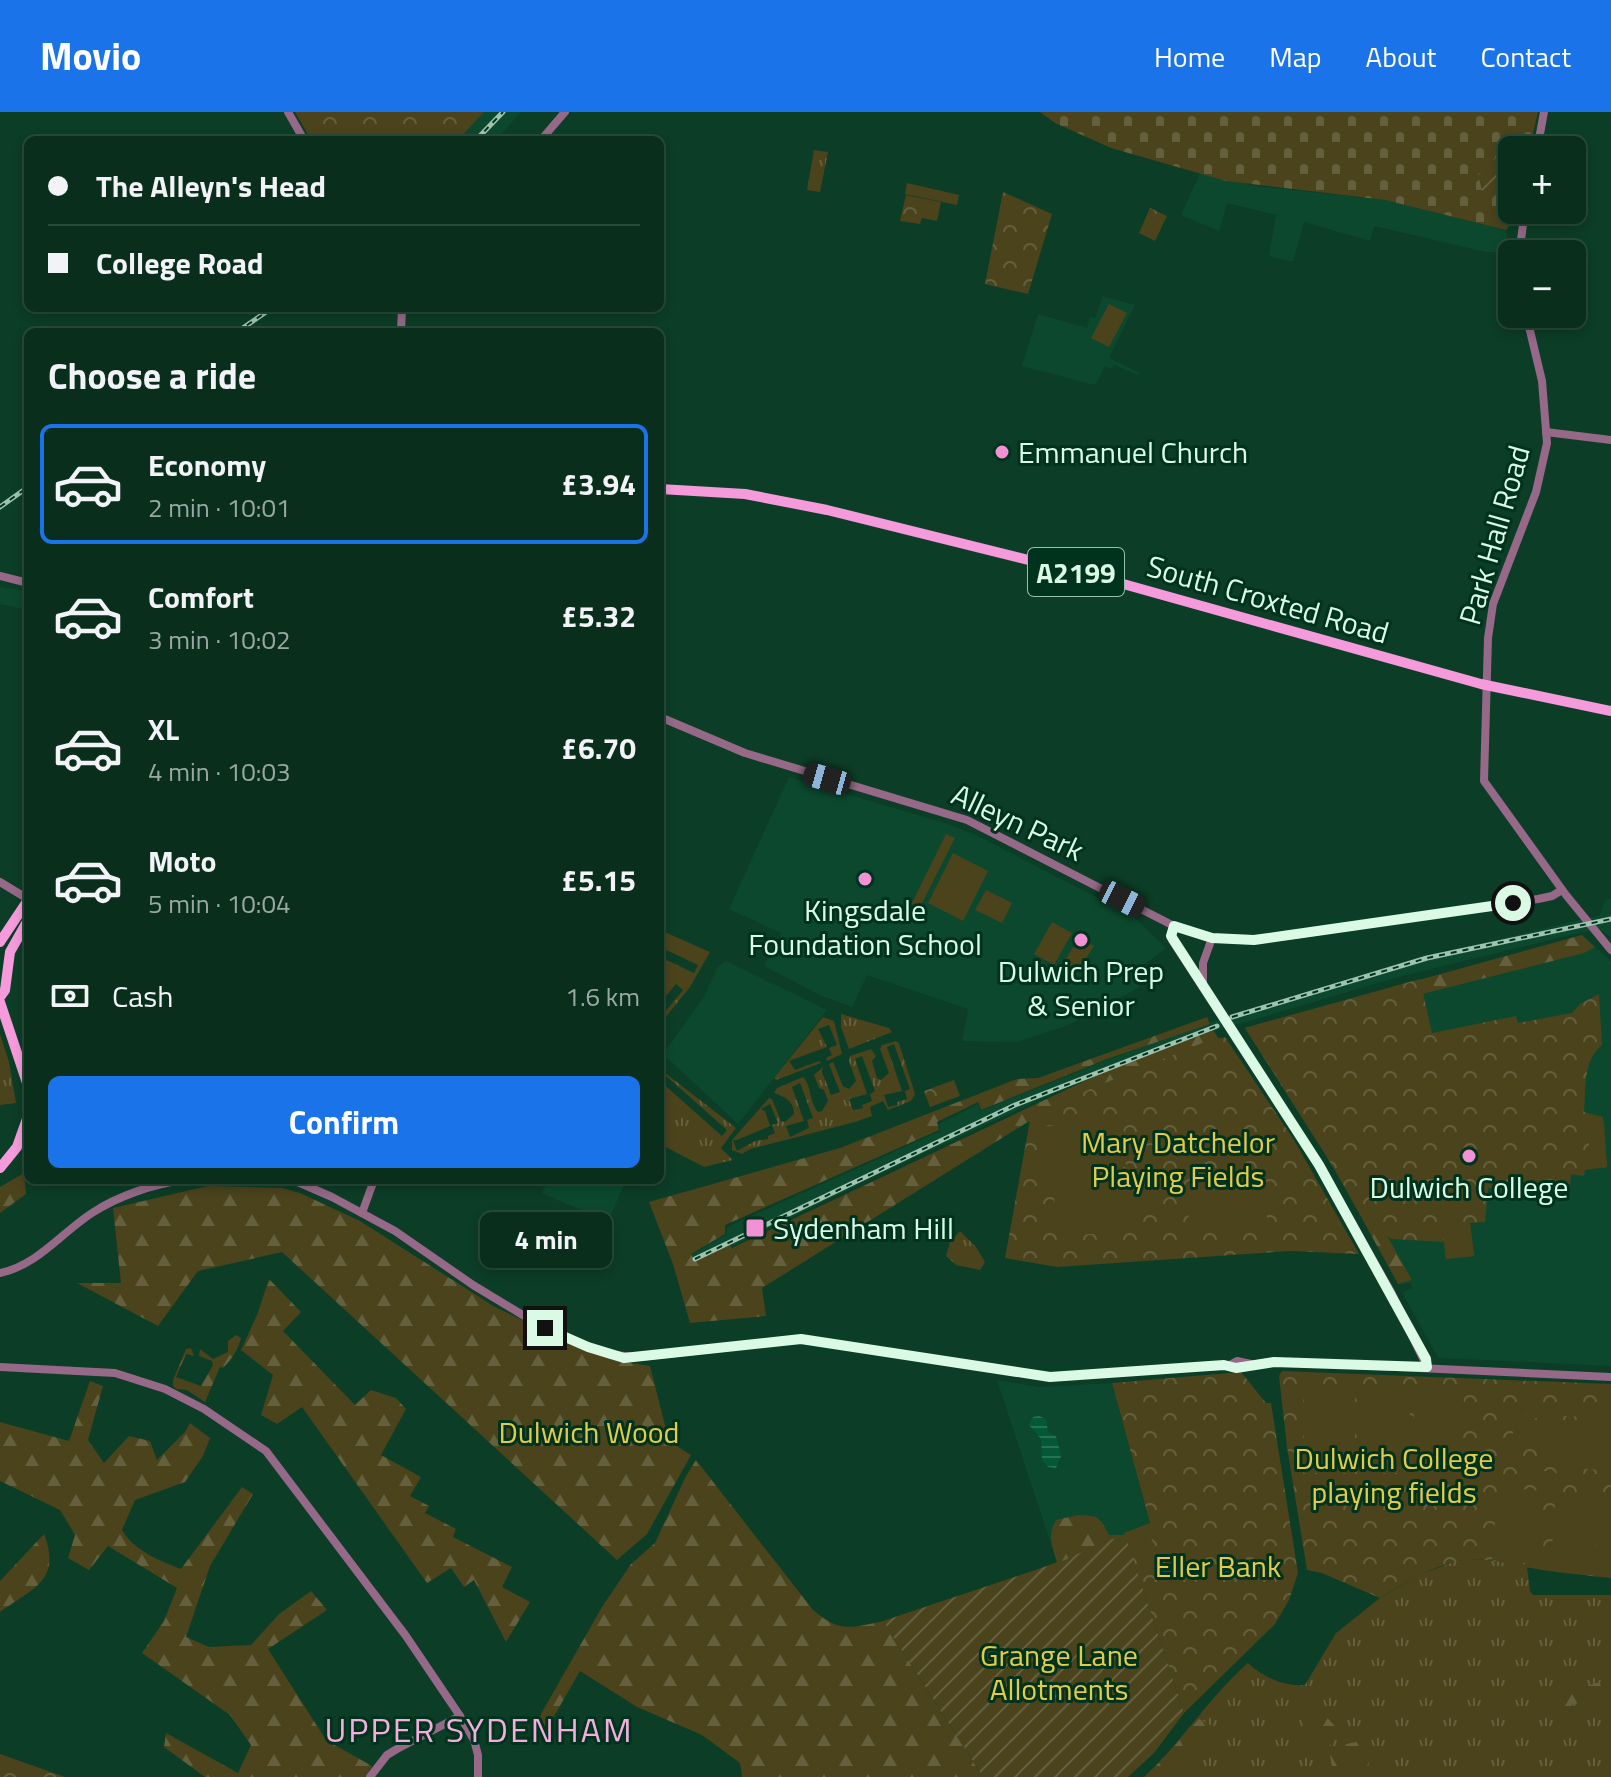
<!DOCTYPE html>
<html lang="en">
<head>
<meta charset="utf-8">
<style>
  :root { --surface:#092e1c; --page:#123625; --text:#f1f3f6; --muted:#99a8a3; --line:#294a3b; --accent:#1a73e8 }
  body { margin:0; font-family:"Titillium Web",sans-serif; background:var(--page); color:var(--text); height:100vh; display:flex; flex-direction:column; font-size:30px; white-space:nowrap }
  * { box-sizing:border-box; margin:0 }
  p { font-size:26px; color:var(--muted) }
  .icon { flex:none; width:44px; height:44px; fill:none; stroke:currentColor; stroke-width:2; stroke-linecap:round; stroke-linejoin:round }
  .map { position:relative; flex:1; overflow:hidden }
  .side { position:absolute; left:24px; top:216px; width:640px; height:856px; display:flex; flex-direction:column; background:var(--surface); border-radius:12px; box-shadow:0 4px 12px #0003,0 0 0 2px var(--line) }
  .side>* { flex:none }
  .hud { position:absolute; left:24px; top:24px; width:640px; height:176px; border-radius:12px; box-shadow:0 4px 12px #0003,0 0 0 2px var(--line); display:grid; align-content:center; height:176px; padding:0 24px; background:var(--surface) }
  .buttons { position:absolute; left:1498px; top:24px; display:grid; gap:16px }
  .buttons a { display:grid; place-items:center; width:88px; height:88px; border-radius:12px; background:var(--surface); box-shadow:0 4px 12px #0003,0 0 0 2px var(--line); font-size:40px }
  .end { position:absolute; width:36px; height:36px; margin:-18px; border:10px solid #dafae6; background:#111; box-shadow:0 0 0 4px #111 }
  .from { border-radius:50% }
  .bubble { position:absolute; height:56px; border-radius:12px; background:var(--surface); box-shadow:0 4px 12px #0003,0 0 0 2px var(--line); font-size:26px; font-weight:700; line-height:56px; text-align:center }
  .car { position:absolute; width:24px; height:48px; margin:-24px -12px; border-radius:10px; box-shadow:0 0 6px 2px #0007; background:linear-gradient(#222 24%,#8ab4d8 0 40%,#222 0 76%,#8ab4d8 0 86%,#222 0) }
  .hud b { display:flex; align-items:center; gap:28px; height:76px; font-size:30px }
  .hud b+b { border-top:2px solid var(--line) }
  .hud i { width:20px; height:20px; background:var(--text) }
  ul { padding:0; list-style:none }
  li { display:flex; align-items:center; gap:24px; height:120px; margin:0 16px 12px; padding:0 8px; border:4px solid transparent; border-radius:12px }
  li div { flex:1 }
  li b { display:block; font-size:30px }
  li em { font-style:normal; font-weight:700 }
  li.current { border-color:var(--accent) }
  li>.icon { width:72px; height:72px; stroke-width:1.5 }
  h2 { padding:0 24px; font-size:36px; line-height:96px }
  .pay { display:flex; align-items:center; gap:20px; height:88px; padding:0 24px; font-size:30px }
  .pay p { margin-inline-start:auto }
  .button { display:flex; gap:16px; margin-top:auto; padding:16px 24px }
  .button a { flex:1; height:92px; border-radius:12px; background:var(--accent); color:#fff; font-size:32px; font-weight:700; line-height:92px; text-align:center }
  header { display:flex; align-items:center; gap:48px; box-sizing:border-box; height:112px; padding:0 40px; background:var(--accent); color:#fff }
  header strong { font-size:38px }
  nav { display:flex; gap:44px; margin-inline-start:auto; font-size:28px }
  .map>svg:first-child { display:block }
  .built { fill:#0c482e }
  .grass { fill:url(#grass-tufts); fill-rule:evenodd }
  .forest { fill:url(#forest-firs) }
  .cemetery { fill:url(#cemetery-stones) }
  .park { fill:url(#park-crowns) }
  .garden { fill:url(#garden-furrows) }
  .pitch { fill:#4a431c }
  .water { fill:url(#water-rules) }
  .lines { fill:none; stroke-linecap:round; stroke-linejoin:round }
  .tertiary { stroke:#956987; stroke-width:8 }
  .primary { stroke:#f59bdb; stroke-width:10 }
  .rail-casing { stroke:#9ec3ae; stroke-width:5 }
  .rail { stroke:#00331d; stroke-width:2; stroke-dasharray:6; stroke-linecap:butt }
  .tertiary-bridge { stroke:#956987; stroke-width:8 }
  .route { stroke:#dafae6; stroke-width:10 }
  .poi-dot { fill:#f291d6; stroke:#00331d; stroke-width:3 }
  .labels { text-anchor:middle; dominant-baseline:central; stroke-width:6; stroke-linejoin:round; paint-order:stroke }
  .shield { fill:#00331d; stroke:#99beaa; stroke-width:2 }
  .shield-label { font-size:28px; font-weight:bold; fill:#dafae6 }
  .poi-label { font-size:30px; fill:#dafae6; stroke:#00331d }
  .street-label { font-size:30px; fill:#dafae6; stroke:#00331d }
  .park-label { font-size:30px; fill:#e3cb47; stroke:#00331d }
  .quarter-label { font-size:34px; letter-spacing:2px; fill:#f3aedd; stroke:#00331d }
</style>
</head>
<body>
<header>
<strong>Movio</strong>
<nav><a>Home</a><a>Map</a><a>About</a><a>Contact</a></nav>
</header>
<div class="map">
<svg width="1611" height="1665" viewBox="0 0 1611 1665">
  <defs>
    <pattern id="grass-tufts" width="24" height="20" patternUnits="userSpaceOnUse" patternTransform="scale(2)"><rect width="24" height="20" fill="#4a431c"/><path d="M3 7l-1-3M5 7V3M7 7l1-3M15 17l-1-3M17 17v-4M19 17l1-3" fill="none" stroke="#645f3d"/></pattern>
    <pattern id="forest-firs" width="22" height="20" patternUnits="userSpaceOnUse" patternTransform="scale(2)"><rect width="22" height="20" fill="#4a431c"/><path d="M5 1l3.5 6h-7zM16 11l3.5 6h-7z" fill="#645f3d"/></pattern>
    <pattern id="cemetery-stones" width="16" height="16" patternUnits="userSpaceOnUse" patternTransform="scale(2)"><rect width="16" height="16" fill="#4a431c"/><path d="M2 7V4a2 2 0 0 1 4 0v3zM10 15v-3a2 2 0 0 1 4 0v3z" fill="#645f3d"/></pattern>
    <pattern id="park-crowns" width="20" height="18" patternUnits="userSpaceOnUse" patternTransform="scale(2)"><rect width="20" height="18" fill="#4a431c"/><path d="M2 6a3 3 0 1 1 6 0M12 15a3 3 0 1 1 6 0" fill="none" stroke="#645f3d"/></pattern>
    <pattern id="garden-furrows" width="10" height="10" patternUnits="userSpaceOnUse" patternTransform="scale(2)"><rect width="10" height="10" fill="#4a431c"/><path d="M-1 1l2-2M0 10L10 0M9 11l2-2" fill="none" stroke="#645f3d"/></pattern>
    <pattern id="water-rules" width="6" height="5" patternUnits="userSpaceOnUse" patternTransform="scale(2)"><rect width="6" height="5" fill="#035937"/><path d="M0 2.5h6" fill="none" stroke="#277254"/></pattern>
  </defs>
  <rect width="100%" height="100%" fill="#0c3d26"/>
  <!-- built -->
  <g class="built">
    <path d="M484 0H521L496 28H458Z"/>
    <path d="M1200 61 1256 74 1385 88 1506 118 1510 141 1486 140 1374 114 1370 129 1304 110 1293 150 1269 144 1276 103 1227 91 1219 119 1181 103Z"/>
    <path d="M1103 184 1135 193 1109 246 1140 261 1138 263 1114 253 1111 257 1105 254 1095 273 1022 254 1038 202 1087 216 1090 205 1095 206Z"/>
    <path d="M0 475 28 479V498L0 492Z"/>
    <path d="M789 665 948 712 976 723 1133 804 1166 836 1132 862 1140 875 1069 913 1017 930 962 929 968 897 867 863 852 895 822 884 764 854 781 821 729 797Z"/>
    <path d="M1611 787V825L1599 817 1579 821 1402 864 1215 919 1104 958 884 1060 733 1134 728 1128 694 1146 692 1142 726 1123 727 1115 940 1019 939 1012 978 992 980 999 1107 948 1228 904 1412 848 1600 803 1605 788Z"/>
    <path d="M1582 823 1611 849V1254L1438 1246 1402 1180 1412 1176 1410 1171 1399 1173 1337 1061 1245 916Z"/>
    <path d="M726 849 827 898 738 1012 663 942 704 885 718 854Z"/>
    <path d="M548 1068H626L608 1110 542 1081Z"/>
    <path d="M997 1268 1039 1275 1112 1271 1150 1412 1057 1450Z"/>
  </g>
  <!-- grass -->
  <g class="grass">
    <path d="M814 38 828 40 820 80 807 78Z"/>
    <path d="M907 71 959 83 957 93 905 82Z"/>
    <path d="M660 818 710 840 690 875 660 912V906L683 878 676 872 660 891V845L694 861 698 853 660 835Z"/>
    <path d="M841 902 889 916 892 920 849 937 841 915Z"/>
    <path d="M823 905 834 909 842 942 827 949 826 946 832 943 829 936 837 933 829 913 818 917 827 935 789 949 795 958 819 949 821 951 776 968 774 966Z"/>
    <path d="M0 922 9 950 16 991 0 993Z"/>
    <path d="M896 929 899 931 915 982 911 989 888 998 883 989 870 995 872 1004 855 1010 750 1037 742 1042 732 1038V1028L769 986 772 987 781 1009 785 1010 794 1002C794 989 785 985 774 981L777 976 803 965C812 974 809 990 818 1000L822 999 828 989 824 978 819 976 814 963 823 955 822 960 831 983 840 980 829 952 833 950 843 974 849 977 856 969 849 949 850 944 871 937 876 944 872 949 877 966 881 968 889 961 880 937 882 933ZM894 932 910 977 905 979 907 987 897 990 898 993 888 995 884 983 902 979 887 935ZM862 944 875 979 870 982 872 989 862 993 863 996 853 998 849 987 867 982 855 947ZM800 971 813 1006 807 1008 809 1016 790 1025 786 1014 804 1009 792 975ZM770 992 778 1011 772 1013 775 1021 768 1024V1027L755 1029 737 1039 733 1028H737L770 1014 765 999 761 997Z"/>
    <path d="M660 957 736 1016 721 1036 733 1048 704 1055 660 1032V969L722 1024 727 1018 665 963 660 968Z"/>
    <path d="M960 1119 976 1135 985 1150 980 1158 956 1153 946 1144 950 1130Z"/>
    <path d="M1470 1447 1497 1449 1527 1455 1530 1479 1533 1483H1611V1665H1144C1182 1630 1209 1585 1248 1551 1263 1565 1284 1575 1305 1573L1336 1521 1380 1486 1419 1463 1456 1449Z"/>
  </g>
  <!-- forest -->
  <g class="forest">
    <path d="M1582 823 1595 835 1584 841 1272 920 1412 1168 1398 1172 1337 1061 1245 916Z"/>
    <path d="M1207 905 1210 912 1107 947 981 998 978 990 937 1010 939 1018 725 1113V1122L691 1142 694 1147 728 1129 732 1136 1106 959 1213 918 1219 927 1026 1011 762 1176 766 1204 690 1211 673 1152 649 1090 840 1036 1017 967 1038 966Z"/>
    <path d="M24 1061 26 1082 0 1101V1075Z"/>
    <path d="M208 1074 282 1076 300 1081 360 1109 495 1195 569 1230 614 1248 650 1254 669 1329 691 1343 647 1422 617 1448 282 1140 198 1159 158 1214 77 1171H121L113 1096Z"/>
    <path d="M269 1167 301 1200 283 1219 355 1293 371 1278 396 1286 406 1297 381 1343 421 1365 410 1384 429 1394 425 1401 456 1417 453 1425 512 1455 502 1475 530 1490 506 1530 474 1468 464 1475 451 1456 427 1471 302 1295 277 1312 261 1303 273 1263 241 1238 257 1203Z"/>
    <path d="M236 1223 241 1226C239 1236 231 1249 223 1256L220 1255 205 1290 187 1278 176 1277 173 1274V1268L186 1237 191 1236 194 1244 186 1242 176 1265 201 1274 213 1253 212 1249 199 1244 200 1237 213 1247 228 1240V1229Z"/>
    <path d="M90 1269 103 1274 88 1328 104 1351 129 1324 150 1329 157 1348 185 1320 190 1311 210 1326 203 1344 185 1370 135 1388 122 1418C133 1438 160 1449 181 1457L242 1375 253 1382 210 1454 186 1525 209 1535 251 1533 279 1502 311 1479 327 1498 268 1537 326 1628 372 1654 365 1665H205L164 1635 166 1621 238 1661 251 1633 230 1603 142 1541 164 1509 177 1476 108 1434 89 1458 68 1446 75 1423 60 1398 0 1369V1310L69 1329Z"/>
    <path d="M696 1348 813 1498C840 1521 851 1516 883 1509L983 1665H742L740 1651 702 1623 637 1595 580 1559 545 1620 533 1616 602 1495 631 1452 655 1431 686 1364Z"/>
    <path d="M1078 1403C1099 1404 1099 1404 1109 1423H1127L1135 1438 1126 1447 1039 1457 1057 1450C1052 1434 1047 1424 1056 1408Z"/>
    <path d="M44 1422C62 1469 33 1476 0 1500V1469Z"/>
    <path d="M1597 1571 1606 1574V1580L1552 1601 1550 1597 1554 1584Z"/>
    <path d="M1309 1597 1325 1603 1339 1619 1333 1631 1325 1637 1319 1633 1300 1607 1303 1601Z"/>
    <path d="M1199 1607 1218 1617V1625L1208 1634 1195 1633V1646L1171 1665H1146Z"/>
    <path d="M1369 1627 1373 1634 1368 1656 1352 1663 1333 1660 1330 1644 1342 1633Z"/>
  </g>
  <!-- cemetery -->
  <path class="cemetery" d="M1040 0H1538L1529 38H1512V98H1515L1513 109 1506 118 1385 88 1226 69 1111 36 1055 11Z"/>
  <!-- park -->
  <g class="park">
    <path d="M295 0H484L458 28H311Z"/>
    <path d="M1003 80 1052 102 1028 182 985 172Z"/>
    <path d="M906 83 941 90 937 109 922 106 920 112 900 109Z"/>
    <path d="M1150 96 1167 104 1155 129 1139 121Z"/>
    <path d="M1420 867 1432 921 1516 904 1518 911 1572 901 1580 892 1599 882 1602 933C1583 948 1586 976 1584 1000L1603 1005 1607 1055 1585 1058 1584 1064 1571 1062 1570 1074 1562 1073 1561 1077 1551 1083 1488 1076 1485 1110 1470 1111 1474 1144 1446 1147 1444 1130 1392 1127 1368 1116 1317 1027 1245 916Z"/>
    <path d="M1225 925 1294 1028 1359 1142 1290 1139 1057 1155 1005 1146 1030 1008 1088 978 1207 929Z"/>
    <path d="M954 968 960 984 930 995 924 979Z"/>
    <path d="M1282 1259 1611 1272V1466C1585 1463 1557 1461 1531 1456 1507 1452 1484 1444 1458 1449 1430 1455 1405 1471 1380 1486L1322 1461 1307 1458 1287 1335 1279 1264Z"/>
    <path d="M1241 1260 1266 1291H1271L1298 1461 1289 1488 1275 1512 1184 1601 1124 1421 1150 1411 1112 1271Z"/>
    <path d="M0 1642 65 1665H0Z"/>
  </g>
  <!-- garden -->
  <g class="garden">
    <path d="M1496 43 1512 47V68L1507 89 1483 83 1478 62 1488 57Z"/>
    <path d="M1125 1423 1184 1601 1154 1641 1128 1665H983L883 1509 1065 1448 1098 1432Z"/>
  </g>
  <!-- pitch -->
  <g class="pitch">
    <path d="M1109 192 1127 201 1109 235 1091 226Z"/>
    <path d="M946 722 955 726 914 807 906 803Z"/>
    <path d="M953 741 988 759 963 809 928 791Z"/>
    <path d="M986 778 1012 791 1002 811 975 798Z"/>
    <path d="M1052 810 1072 821 1054 853 1034 842Z"/>
    <path d="M1080 825 1094 834 1075 863 1061 854Z"/>
    <path d="M1599 1006 1600 1010H1604L1607 1055 1591 1056 1587 1007Z"/>
    <path d="M1123 1008 1126 1055 1040 1062 1037 1015Z"/>
    <path d="M1139 1061 1142 1119 1057 1124 1053 1067Z"/>
    <path d="M1265 1067 1267 1112 1189 1116 1187 1071Z"/>
    <path d="M1456 1082 1459 1110 1442 1112 1439 1084Z"/>
    <path d="M1470 1111 1474 1144 1446 1147 1442 1114Z"/>
    <rect x="1304" y="1274" width="51" height="87"/>
    <path d="M1360 1275H1410L1409 1361H1359Z"/>
    <path d="M1415 1275 1464 1276 1462 1362H1413Z"/>
    <path d="M1544 1295 1611 1301V1309C1585 1307 1514 1288 1518 1334 1520 1345 1526 1353 1537 1357 1556 1364 1590 1363 1611 1364V1373C1589 1371 1548 1373 1530 1364 1496 1347 1511 1299 1544 1295Z"/>
    <path d="M1542 1309 1611 1315V1359L1538 1352Z"/>
    <path d="M1498 1375 1543 1379 1537 1452 1492 1448Z"/>
    <path d="M1556 1382 1600 1385 1595 1454 1551 1451Z"/>
    <path d="M1605 1385 1611 1386V1456L1600 1455Z"/>
    <path d="M1150 1423 1161 1456 1145 1461 1135 1428Z"/>
  </g>
  <!-- water -->
  <path class="water" d="M1039 1304 1046 1307 1048 1320 1056 1324 1061 1344 1056 1356 1048 1355 1042 1348 1041 1327 1029 1313 1033 1305Z"/>
  <g class="lines">
    <!-- tertiary -->
    <g class="tertiary">
      <path d="M288 0 304 28"/>
      <path d="M541 28 565 0"/>
      <path d="M1537 38 1544 0"/>
      <path d="M1519 142 1525 98"/>
      <path d="M1526 202 1542 269 1547 331 1536 380 1493 492 1488 526 1484 669 1566 783 1611 838"/>
      <path d="M401 220 402 196"/>
      <path d="M1546 320 1611 328"/>
      <path d="M0 464 28 471"/>
      <path d="M660 605 745 641 967 708 1174 814 1212 826 1254 828 1287 824 1538 787 1552 784 1562 778"/>
      <path d="M0 770 28 787"/>
      <path d="M1174 814 1172 828 1217 897"/>
      <path d="M1203 875V851L1212 826"/>
      <path d="M1237 928 1319 1053 1391 1180 1427 1255"/>
      <path d="M293 1068 332 1085 395 1119 473 1173 531 1208 567 1227 611 1243 640 1245 801 1227 1050 1265 1230 1253 1237 1249 1251 1252"/>
      <path d="M362 1101 374 1068"/>
      <path d="M0 1161C38 1153 61 1121 92 1101 118 1084 153 1072 184 1068"/>
      <path d="M1230 1253 1236 1256 1269 1250 1310 1251 1611 1265"/>
      <path d="M0 1255 115 1261 165 1277 204 1297 266 1339 406 1524 460 1604 474 1628 478 1643V1665"/>
      <path d="M370 1665 387 1643 397 1637 460 1604"/>
    </g>
    <!-- primary -->
    <g class="primary">
      <path d="M660 377 745 382 827 398 1109 468 1481 572 1611 599"/>
      <path d="M0 830 28 788"/>
      <path d="M0 885 5 878 10 840 28 808"/>
      <path d="M0 890 28 974"/>
      <path d="M0 1056 17 1035 28 1004"/>
    </g>
    <!-- rail casing -->
    <g class="rail-casing">
      <g id="rail">
        <path d="M476 28 503 0"/>
        <path d="M237 220 272 196"/>
        <path d="M0 395 28 375"/>
        <path d="M1232 905 1427 846 1611 807"/>
        <path d="M695 1147 1015 993 1217 914"/>
      </g>
    </g>
    <!-- rail -->
    <use href="#rail" class="rail"/>
    <!-- tertiary-bridge -->
    <path class="tertiary-bridge" d="M1217 897 1237 928"/>
  </g>
  <g class="lines">
    <!-- route -->
    <path class="route" d="M545 1216 588 1235 624 1246 801 1227 1050 1265 1224 1253 1236 1256 1274 1250 1427 1255 1426 1247 1319 1053 1171 824 1174 814 1212 826 1254 828 1513 791"/>
  </g>
  <!-- markers -->
  <g class="poi-dot">
    <circle cx="1002" cy="340" r="8"/>
    <circle cx="865" cy="767" r="8"/>
    <circle cx="1081" cy="828" r="8"/>
    <circle cx="1469" cy="1044" r="8"/>
    <rect x="745" y="1106" width="20" height="20" rx="4"/>
  </g>
  <g class="labels">
    <!-- shield labels -->
    <rect class="shield" x="1028" y="436" width="96" height="48" rx="6"/>
    <g class="shield-label">
      <text x="1076" y="460">A2199</text>
    </g>
    <!-- poi labels -->
    <g class="poi-label">
      <text x="1018" y="340" text-anchor="start">Emmanuel Church</text>
      <text x="865" y="798">Kingsdale<tspan x="865" dy="34">Foundation School</tspan></text>
      <text x="1081" y="859">Dulwich Prep<tspan x="1081" dy="34">&amp; Senior</tspan></text>
      <text x="1469" y="1075">Dulwich College</text>
      <text x="773" y="1116" text-anchor="start">Sydenham Hill</text>
    </g>
    <!-- street labels -->
    <g class="street-label">
      <text transform="translate(1494 423) rotate(-74)">Park Hall Road</text>
      <text transform="translate(1268 487) rotate(16)">South Croxted Road</text>
      <text transform="translate(1018 710) rotate(25)">Alleyn Park</text>
    </g>
    <!-- park labels -->
    <g class="park-label">
      <text x="1178" y="1030">Mary Datchelor<tspan x="1178" dy="34">Playing Fields</tspan></text>
      <text x="589" y="1320">Dulwich Wood</text>
      <text x="1394" y="1346">Dulwich College<tspan x="1394" dy="34">playing fields</tspan></text>
      <text x="1218" y="1454">Eller Bank</text>
      <text x="1059" y="1543">Grange Lane<tspan x="1059" dy="34">Allotments</tspan></text>
    </g>
    <!-- quarter labels -->
    <g class="quarter-label">
      <text x="479" y="1617">UPPER SYDENHAM</text>
    </g>
  </g>
</svg>
<div class="buttons">
<a>+</a>
<a>−</a>
</div>
<i class="end from" style="left:1513px;top:791px"></i>
<i class="end" style="left:545px;top:1216px"></i>
<div class="bubble" style="left:480px;top:1100px;width:132px">4 min</div>
<i class="car" style="left:827px;top:667px;rotate:286deg"></i>
<i class="car" style="left:1122px;top:787px;rotate:117deg"></i>
<div class="hud">
<b><i class="from"></i>The Alleyn's Head</b>
<b><i></i>College Road</b>
</div>
<section class="side">
<h2>Choose a ride</h2>
<ul>
<li class="current"><svg class="icon" aria-label="car" viewBox="0 0 24 24"><path d="M5 17H2v-5l4-1 3-4h7l3 4 3 1v5h-3M9 17h6M6 11h13"/><circle cx="7" cy="17" r="2"/><circle cx="17" cy="17" r="2"/></svg><div><b>Economy</b><p>2 min · 10:01</p></div><em>£3.94</em></li>
<li><svg class="icon" aria-label="car" viewBox="0 0 24 24"><path d="M5 17H2v-5l4-1 3-4h7l3 4 3 1v5h-3M9 17h6M6 11h13"/><circle cx="7" cy="17" r="2"/><circle cx="17" cy="17" r="2"/></svg><div><b>Comfort</b><p>3 min · 10:02</p></div><em>£5.32</em></li>
<li><svg class="icon" aria-label="car" viewBox="0 0 24 24"><path d="M5 17H2v-5l4-1 3-4h7l3 4 3 1v5h-3M9 17h6M6 11h13"/><circle cx="7" cy="17" r="2"/><circle cx="17" cy="17" r="2"/></svg><div><b>XL</b><p>4 min · 10:03</p></div><em>£6.70</em></li>
<li><svg class="icon" aria-label="car" viewBox="0 0 24 24"><path d="M5 17H2v-5l4-1 3-4h7l3 4 3 1v5h-3M9 17h6M6 11h13"/><circle cx="7" cy="17" r="2"/><circle cx="17" cy="17" r="2"/></svg><div><b>Moto</b><p>5 min · 10:04</p></div><em>£5.15</em></li>
</ul>
<div class="pay"><svg class="icon" aria-label="cash" viewBox="0 0 24 24"><path d="M3 7h18v10H3z"/><circle cx="12" cy="12" r="2"/></svg>Cash<p>1.6 km</p></div>
<div class="button"><a>Confirm</a></div>
</section>
</div>
</body>
</html>
